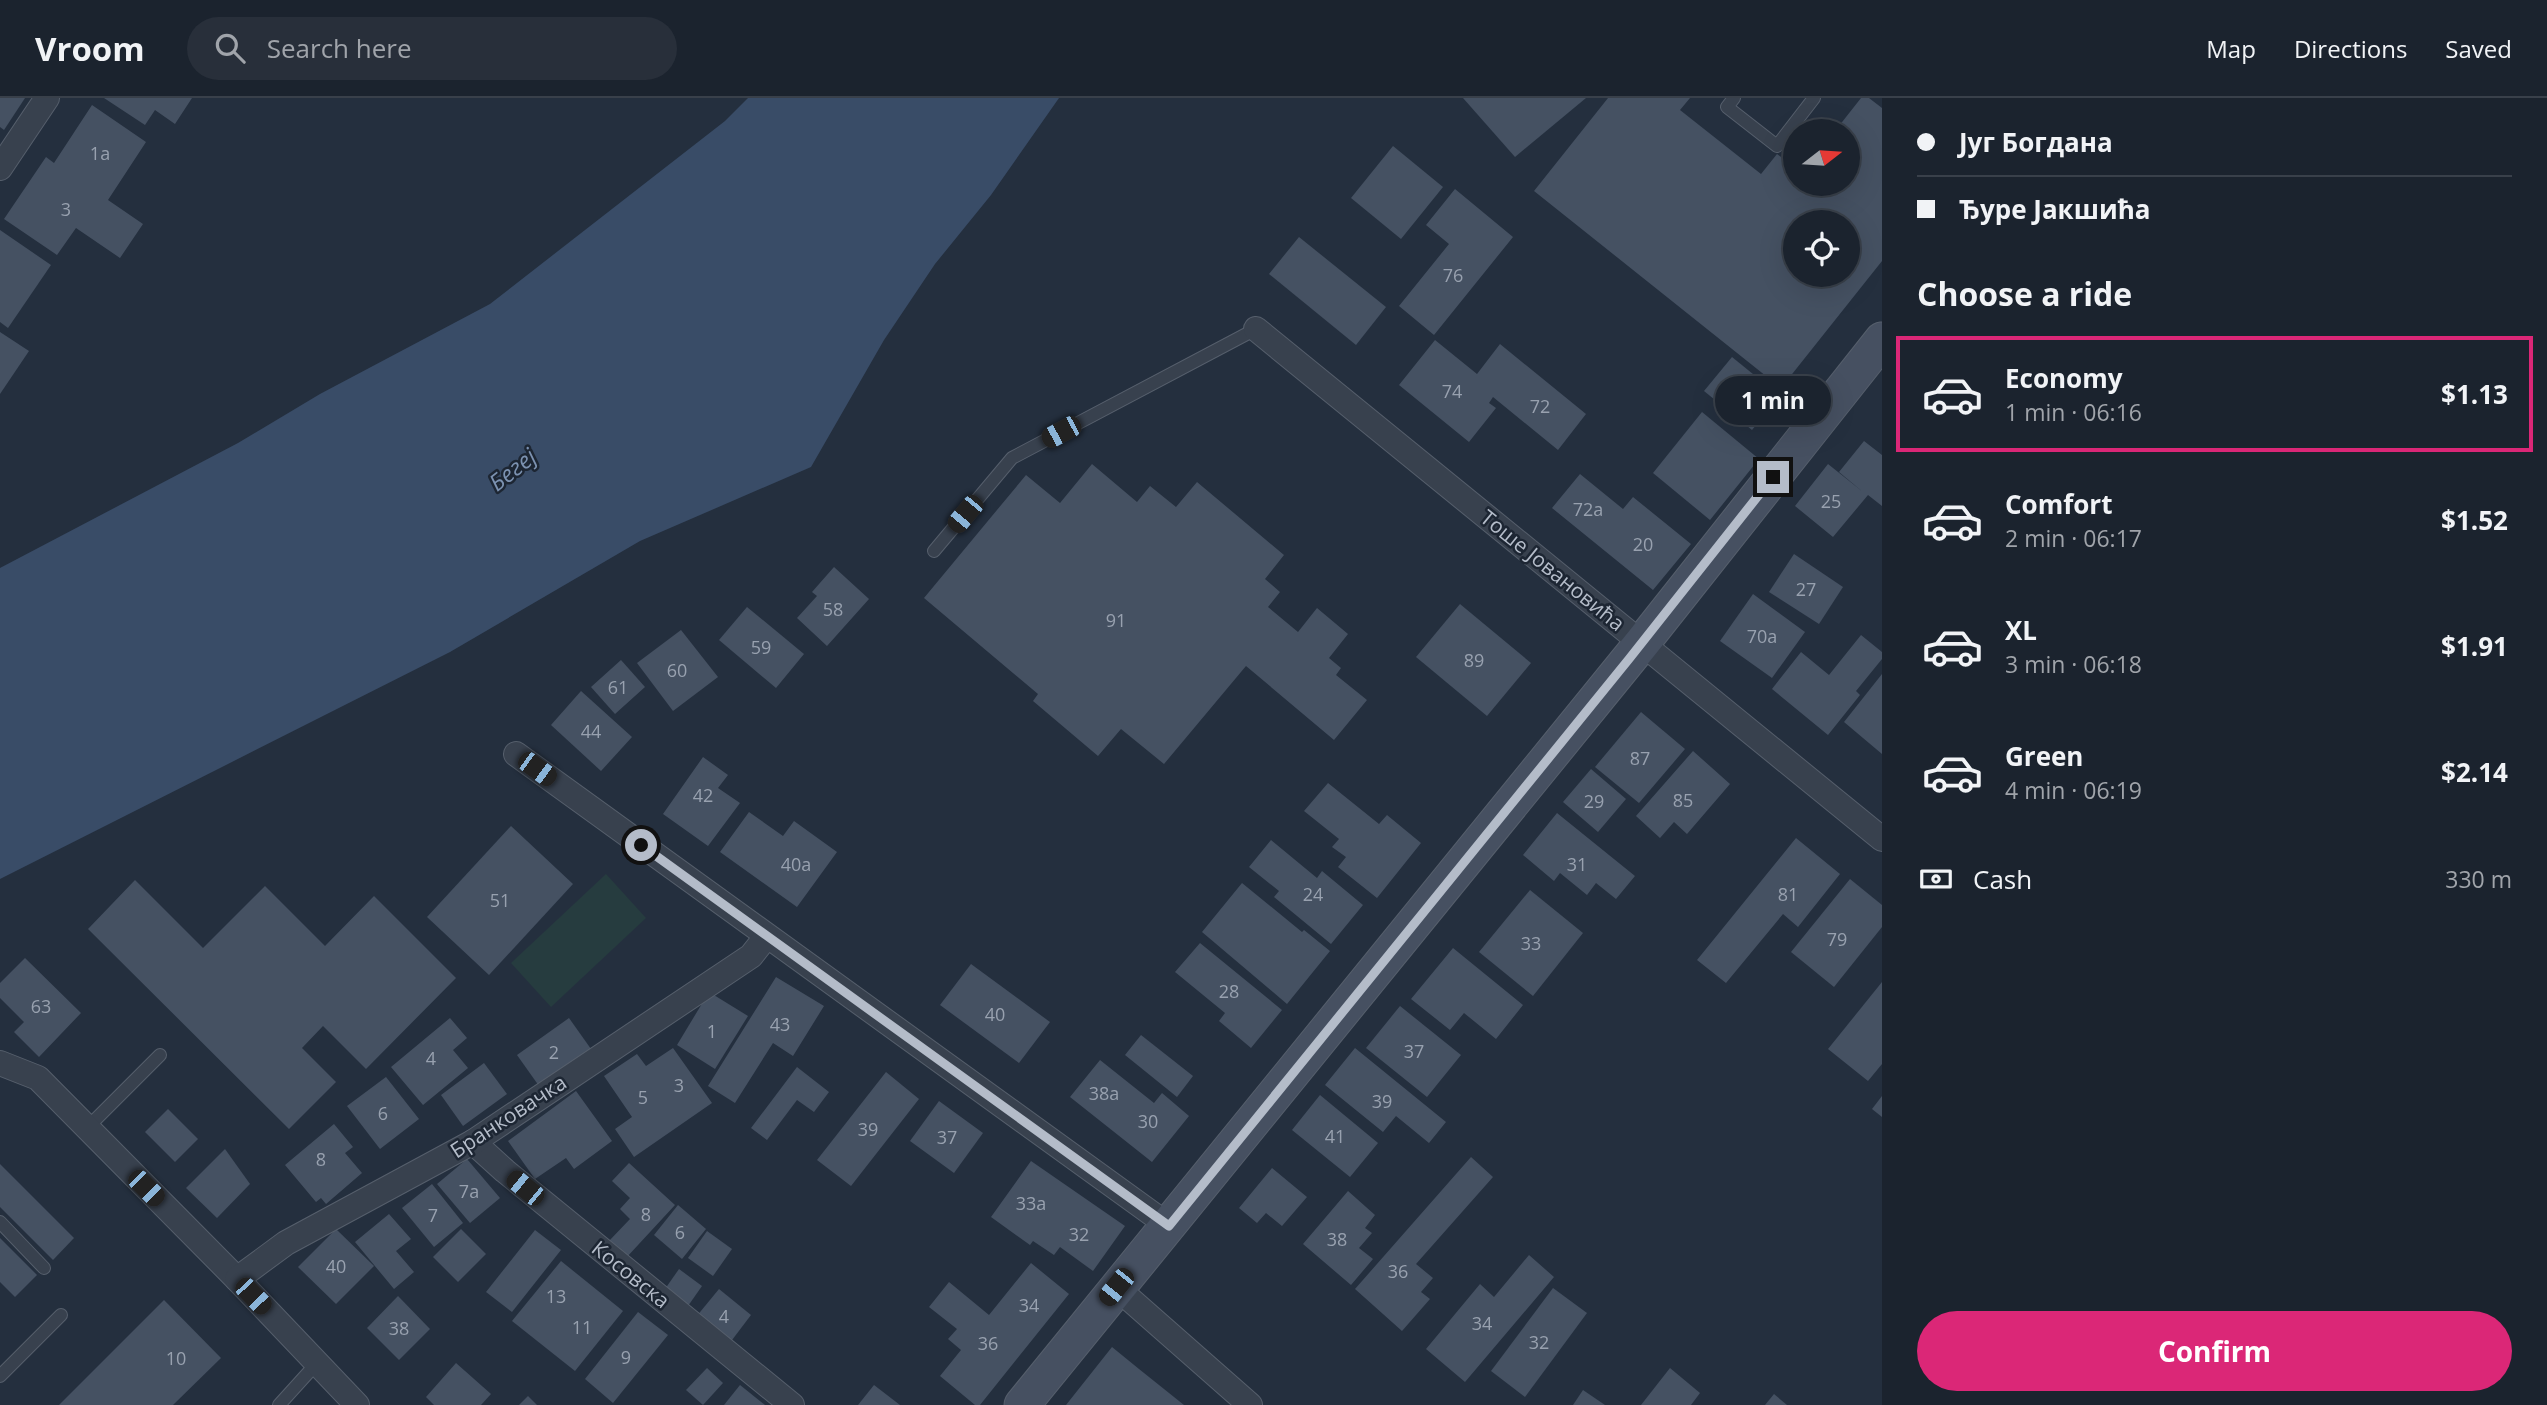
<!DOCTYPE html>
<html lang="en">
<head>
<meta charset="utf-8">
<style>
  :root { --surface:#1b232e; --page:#282f3a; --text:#f1f3f6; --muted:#a0a4aa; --line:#39404a; --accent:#db2777 }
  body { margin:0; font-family:"Open Sans",sans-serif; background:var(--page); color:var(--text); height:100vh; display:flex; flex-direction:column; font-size:26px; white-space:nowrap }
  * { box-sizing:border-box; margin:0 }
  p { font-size:23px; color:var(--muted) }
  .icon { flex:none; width:38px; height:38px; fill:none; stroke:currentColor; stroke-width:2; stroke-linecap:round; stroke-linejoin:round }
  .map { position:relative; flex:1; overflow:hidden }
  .panel { display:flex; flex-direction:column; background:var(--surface); width:665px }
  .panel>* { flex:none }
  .hud { display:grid; align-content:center; height:154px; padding:0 35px; background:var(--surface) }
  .needle { width:46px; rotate:73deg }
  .controls { position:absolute; left:1783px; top:21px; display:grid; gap:14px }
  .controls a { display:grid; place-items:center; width:77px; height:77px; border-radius:50%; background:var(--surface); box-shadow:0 7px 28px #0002,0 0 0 2px var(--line); font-size:35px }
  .end { position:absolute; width:32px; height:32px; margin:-16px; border:9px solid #b4bcc9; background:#111; box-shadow:0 0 0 4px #111 }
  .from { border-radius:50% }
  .bubble { position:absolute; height:49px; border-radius:24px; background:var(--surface); box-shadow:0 7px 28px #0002,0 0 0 2px var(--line); font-size:23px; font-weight:700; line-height:49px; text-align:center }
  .car { position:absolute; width:21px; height:42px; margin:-21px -10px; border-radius:9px; box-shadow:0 0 5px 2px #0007; background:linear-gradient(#222 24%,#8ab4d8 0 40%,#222 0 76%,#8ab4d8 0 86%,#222 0) }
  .hud b { display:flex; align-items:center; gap:24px; height:66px; font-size:26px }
  .hud b+b { border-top:2px solid var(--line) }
  .hud i { width:18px; height:18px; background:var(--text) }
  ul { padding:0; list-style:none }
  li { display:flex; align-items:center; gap:21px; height:116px; margin:0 14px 10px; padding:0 21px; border:4px solid transparent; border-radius:0px }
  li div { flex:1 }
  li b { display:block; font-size:26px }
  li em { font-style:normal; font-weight:700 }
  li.active { border-color:var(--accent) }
  li>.icon { width:63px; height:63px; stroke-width:1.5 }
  h2 { padding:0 35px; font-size:32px; line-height:84px }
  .pay { display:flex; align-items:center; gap:18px; height:77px; padding:0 35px; font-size:26px }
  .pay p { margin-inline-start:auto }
  .action { display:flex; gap:14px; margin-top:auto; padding:14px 35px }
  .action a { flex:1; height:80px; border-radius:42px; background:var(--accent); color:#fff; font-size:28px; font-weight:700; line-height:80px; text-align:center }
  header { display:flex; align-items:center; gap:42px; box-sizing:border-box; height:98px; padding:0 35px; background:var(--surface); border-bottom:2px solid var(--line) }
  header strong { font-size:33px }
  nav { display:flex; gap:38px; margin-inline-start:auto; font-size:24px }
  .search { width:490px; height:63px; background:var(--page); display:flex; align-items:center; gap:18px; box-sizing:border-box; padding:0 24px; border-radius:38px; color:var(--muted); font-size:26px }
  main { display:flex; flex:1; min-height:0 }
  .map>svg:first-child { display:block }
  .green { fill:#263c3f }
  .water { fill:#394c67 }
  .building { fill:#455162; fill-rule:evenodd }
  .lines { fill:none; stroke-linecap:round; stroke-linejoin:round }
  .lane-casing { stroke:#565f6c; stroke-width:14 }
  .street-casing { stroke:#565f6c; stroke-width:26 }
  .secondary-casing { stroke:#565f6c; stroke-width:37 }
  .lane { stroke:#38414e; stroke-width:12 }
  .street { stroke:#38414e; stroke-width:24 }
  .secondary { stroke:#465061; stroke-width:35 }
  .route { stroke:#b4bcc9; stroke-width:9 }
  .labels { text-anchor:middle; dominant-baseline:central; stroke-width:5; stroke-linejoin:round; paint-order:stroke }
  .number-label { font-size:18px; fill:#98a1af }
  .street-label { font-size:21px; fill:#b4bcc9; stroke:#1d2633 }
  .water-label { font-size:23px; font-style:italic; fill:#7c92b1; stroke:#1d2633 }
</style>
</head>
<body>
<header>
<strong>Vroom</strong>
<div class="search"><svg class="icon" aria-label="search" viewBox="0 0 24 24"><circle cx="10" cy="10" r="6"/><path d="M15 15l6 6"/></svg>Search here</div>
<nav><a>Map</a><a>Directions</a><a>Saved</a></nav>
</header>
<main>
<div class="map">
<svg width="1882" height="1307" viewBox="0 0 1882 1307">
  <rect width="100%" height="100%" fill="#242f3e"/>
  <!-- green -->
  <path class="green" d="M606 776 646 820 551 909 511 865Z"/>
  <!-- water -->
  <path class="water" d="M748 0H1059L991 97 935 166 884 242 811 369 640 443 450 554 0 781V470L238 345 320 296 490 206 725 23Z"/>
  <!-- building -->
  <g class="building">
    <path d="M0 0H25L4 32 0 29Z"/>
    <path d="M104 0H192L175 26 155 12 145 27Z"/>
    <path d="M1463 0H1586L1515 59Z"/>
    <path d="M1608 0H1690L1680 12 1761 76 1777 56 1796 70V86H1848V33H1835L1861 0H1869L1882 10V163L1781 290 1534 93ZM1796 124H1848V177H1796Z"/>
    <path d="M92 7 146 44 108 102 143 126 120 160 76 130 57 157 4 121 46 59 54 65Z"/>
    <path d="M1393 48 1443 89 1401 141 1351 100Z"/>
    <path d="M1455 91 1513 139 1434 237 1399 208 1449 146 1426 127Z"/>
    <path d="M0 132 51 167 8 230 0 224Z"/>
    <path d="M1299 139 1386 209 1356 247 1269 176Z"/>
    <path d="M0 234 29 253 0 296Z"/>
    <path d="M1435 242 1477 276 1500 246 1586 316 1558 352 1493 299 1489 305 1496 310 1469 344 1399 287Z"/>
    <path d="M1732 259 1780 298 1752 332 1704 293Z"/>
    <path d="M1702 314 1759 361 1710 422 1653 375Z"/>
    <path d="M1864 343 1882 357V408L1868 397 1833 439 1795 408 1828 366 1863 394 1839 374Z"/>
    <path d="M1092 366 1137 404 1150 388 1176 409 1197 384 1284 457 1265 481 1280 494 1268 509 1298 534 1317 510 1348 536 1329 560 1341 570 1336 577 1367 602 1334 642 1246 568 1164 666 1121 631 1098 658 1033 603 1038 596 924 500 1026 377 1060 405Z"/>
    <path d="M1580 376 1623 411 1633 399 1691 446 1653 492 1552 410Z"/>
    <path d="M1794 456 1843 489 1819 526 1769 494Z"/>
    <path d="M834 469 869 501 827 548 797 520 817 498 812 494Z"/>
    <path d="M1753 496 1805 534 1772 580 1720 543Z"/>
    <path d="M1460 506 1531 565 1487 618 1416 559Z"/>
    <path d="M747 509 804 556 776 590 719 542Z"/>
    <path d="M681 532 718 579 673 613 637 565Z"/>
    <path d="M1861 537 1882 554V561L1856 593 1860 597 1828 637 1772 591 1801 554 1829 577Z"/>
    <path d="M621 562 645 589 615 616 591 589Z"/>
    <path d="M1882 576V656L1844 624Z"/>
    <path d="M581 593 632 639 601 673 551 627Z"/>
    <path d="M1641 614 1685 651 1639 705 1595 669Z"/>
    <path d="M1693 653 1730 686 1687 736 1674 724 1660 740 1636 718Z"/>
    <path d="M703 659 728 677 718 690 740 705 708 748 663 716Z"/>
    <path d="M1591 671 1626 701 1598 734 1563 704Z"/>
    <path d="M1328 685 1379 726 1387 717 1421 745 1377 800 1338 769 1346 759 1332 749 1339 741 1304 713Z"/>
    <path d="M749 714 783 738 794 723 837 754 797 809 720 754Z"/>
    <path d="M1557 715 1635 778 1616 801 1596 785 1587 797 1560 775 1554 783 1523 757Z"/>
    <path d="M511 728 573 786 489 877 427 819Z"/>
    <path d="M1796 740 1840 776 1798 829 1783 816 1726 885 1697 862Z"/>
    <path d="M1271 742 1317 780 1322 773 1363 807 1331 846 1274 799 1279 793 1249 769Z"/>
    <path d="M1850 781 1882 807V829L1834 889 1791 854Z"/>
    <path d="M135 782 203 850 265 788 325 848 374 798 456 880 366 971 323 928 302 950 336 984 289 1031 88 831Z"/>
    <path d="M1242 785 1302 834 1304 832 1330 853 1287 906 1202 834Z"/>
    <path d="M1530 792 1583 835 1533 898 1479 854Z"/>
    <path d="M1200 845 1282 912 1251 950 1219 923 1225 915 1175 874Z"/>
    <path d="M1453 850 1523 907 1496 941 1464 915 1450 932 1411 901Z"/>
    <path d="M25 860 81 915 39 959 14 934 24 924 0 900V885Z"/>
    <path d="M971 866 1050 924 1019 965 940 907Z"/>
    <path d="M776 879 824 908 793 958 773 945 735 1005 708 988Z"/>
    <path d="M1882 884V966L1868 983 1828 951Z"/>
    <path d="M709 894 748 918 715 971 677 947Z"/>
    <path d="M1400 908 1461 957 1427 999 1366 950Z"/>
    <path d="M450 920 467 940 453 952 468 970 423 1007 391 969Z"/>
    <path d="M569 920 591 951 539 988 517 957Z"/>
    <path d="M1141 937 1193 978 1177 999 1125 957Z"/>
    <path d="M673 950 712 1005 634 1059 615 1031 632 1019 604 978 637 956 646 968Z"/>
    <path d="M1355 950 1446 1024 1429 1045 1396 1018 1383 1034 1325 987Z"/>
    <path d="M1100 962 1154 1005 1162 995 1189 1018 1152 1064 1070 999Z"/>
    <path d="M484 965 507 996 463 1028 441 997Z"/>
    <path d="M797 969 829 994 814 1014 797 1002 767 1042 751 1030Z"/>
    <path d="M886 974 919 1001 851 1088 817 1062Z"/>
    <path d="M386 979 419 1021 380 1051 347 1008Z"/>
    <path d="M576 993 612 1043 574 1071 566 1060 535 1081 508 1043Z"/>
    <path d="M1320 997 1378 1045 1350 1079 1292 1032Z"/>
    <path d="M1882 998V1019L1872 1011Z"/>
    <path d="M939 1003 983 1035 954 1075 910 1043Z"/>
    <path d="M168 1011 198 1041 175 1064 145 1034Z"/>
    <path d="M334 1026 353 1049 345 1055 362 1075 326 1106 321 1100 316 1104 285 1067Z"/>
    <path d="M225 1051 250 1086 217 1120 186 1090Z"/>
    <path d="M1471 1059 1493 1079 1416 1166 1433 1180 1421 1194 1430 1201 1402 1233 1355 1191Z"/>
    <path d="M467 1061 500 1100 470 1125 437 1086Z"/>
    <path d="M1031 1063 1125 1128 1093 1173 1060 1149 1054 1157 1033 1143 1030 1147 991 1119Z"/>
    <path d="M629 1065 675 1107 626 1160 609 1143 630 1121 620 1111 630 1100 612 1083Z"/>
    <path d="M0 1066 74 1140 53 1162 0 1109Z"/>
    <path d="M1272 1070 1307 1099 1282 1128 1266 1115 1257 1125 1239 1110Z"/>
    <path d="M432 1086 463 1125 434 1149 402 1110Z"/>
    <path d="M1348 1093 1375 1117 1365 1130 1372 1135 1359 1150 1373 1161 1351 1187 1303 1146Z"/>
    <path d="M678 1107 706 1131 682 1161 654 1137Z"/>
    <path d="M389 1116 411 1141 396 1153 414 1174 394 1191 355 1144Z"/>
    <path d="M336 1131 374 1168 336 1206 298 1169Z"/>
    <path d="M461 1131 486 1156 458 1184 433 1159Z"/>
    <path d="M535 1132 561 1152 512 1214 486 1194Z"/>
    <path d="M707 1133 732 1151 713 1178 688 1160Z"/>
    <path d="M0 1140 37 1177 15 1199 0 1184Z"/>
    <path d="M1529 1157 1554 1179 1465 1284 1426 1251 1480 1186 1494 1199Z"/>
    <path d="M561 1163 623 1213 575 1273 512 1223Z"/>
    <path d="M1031 1165 1069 1196 980 1307H975L940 1278 961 1252 948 1241 957 1231 929 1209 949 1184 989 1217Z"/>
    <path d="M679 1171 702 1188 688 1208 665 1191Z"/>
    <path d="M1553 1190 1587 1215 1525 1299 1491 1273Z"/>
    <path d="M719 1191 751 1217 729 1246 696 1219Z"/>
    <path d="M398 1198 430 1231 399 1262 367 1230Z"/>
    <path d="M164 1202 221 1260 173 1307H59Z"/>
    <path d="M638 1214 668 1237 613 1305 585 1281Z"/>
    <path d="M1112 1249 1139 1271 1184 1307H1066Z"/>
    <path d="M456 1265 491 1296 481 1307H434L426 1299Z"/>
    <path d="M707 1270 723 1285 703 1307 686 1292Z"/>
    <path d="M1670 1270 1700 1295 1691 1307H1641Z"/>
    <path d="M740 1287 765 1307H724Z"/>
    <path d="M874 1287 900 1307H858Z"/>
    <path d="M1583 1292 1605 1307H1573Z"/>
    <path d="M1774 1296 1787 1307H1765Z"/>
    <path d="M528 1298 537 1307H519Z"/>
  </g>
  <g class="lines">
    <!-- lane casing -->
    <g class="lane-casing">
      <g id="lane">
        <path d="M1734 0 1727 9 1777 48 1814 0"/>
        <path d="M934 453 1012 360 1256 231"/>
        <path d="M87 1030 160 957"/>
        <path d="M0 1124 44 1170"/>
        <path d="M0 1278 61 1217"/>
        <path d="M279 1307 317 1265"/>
      </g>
    </g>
    <!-- street casing -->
    <g class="street-casing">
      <g id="street">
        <path d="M0 70 47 0"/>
        <path d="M1256 231 1882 741"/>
        <path d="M516 656 1169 1128"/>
        <path d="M0 965 38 980 237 1181 357 1307"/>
        <path d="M473 1044 505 1073 792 1307"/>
        <path d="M237 1181 286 1145 473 1044 751 858 766 839"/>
        <path d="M1116 1189 1250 1307"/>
      </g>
    </g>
    <!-- secondary casing -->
    <g class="secondary-casing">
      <path id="secondary" d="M1022 1307 1642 545 1882 242"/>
    </g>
    <!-- lane -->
    <use href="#lane" class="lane"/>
    <!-- street -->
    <use href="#street" class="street"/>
    <!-- secondary -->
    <use href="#secondary" class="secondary"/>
  </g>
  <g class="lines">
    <!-- route -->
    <path class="route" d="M641 747 1169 1128 1629 561 1773 379"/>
  </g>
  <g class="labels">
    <!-- number labels -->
    <g class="number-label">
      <text x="100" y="55">1a</text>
      <text x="66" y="111">3</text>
      <text x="1453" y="177">76</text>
      <text x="1452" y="293">74</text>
      <text x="1540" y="308">72</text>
      <text x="1831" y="403">25</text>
      <text x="1588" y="411">72a</text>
      <text x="1643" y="446">20</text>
      <text x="1806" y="491">27</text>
      <text x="833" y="511">58</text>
      <text x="1116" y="522">91</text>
      <text x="1762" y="538">70a</text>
      <text x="761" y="549">59</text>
      <text x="1474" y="562">89</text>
      <text x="677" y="572">60</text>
      <text x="618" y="589">61</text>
      <text x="591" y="633">44</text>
      <text x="1640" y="660">87</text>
      <text x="703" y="697">42</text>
      <text x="1683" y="702">85</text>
      <text x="1594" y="703">29</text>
      <text x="796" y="766">40a</text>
      <text x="1577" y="766">31</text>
      <text x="1313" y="796">24</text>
      <text x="1788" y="796">81</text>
      <text x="500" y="802">51</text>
      <text x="1837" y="841">79</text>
      <text x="1531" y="845">33</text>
      <text x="1229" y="893">28</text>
      <text x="41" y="908">63</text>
      <text x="995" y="916">40</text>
      <text x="780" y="926">43</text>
      <text x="712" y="933">1</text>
      <text x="1414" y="953">37</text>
      <text x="554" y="954">2</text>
      <text x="431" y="960">4</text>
      <text x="679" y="987">3</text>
      <text x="1104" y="995">38a</text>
      <text x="643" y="999">5</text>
      <text x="1382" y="1003">39</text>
      <text x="383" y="1015">6</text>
      <text x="1148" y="1023">30</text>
      <text x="868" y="1031">39</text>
      <text x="1335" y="1038">41</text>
      <text x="947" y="1039">37</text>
      <text x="321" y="1061">8</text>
      <text x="469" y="1093">7a</text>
      <text x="1031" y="1105">33a</text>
      <text x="646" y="1116">8</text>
      <text x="433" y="1117">7</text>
      <text x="680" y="1134">6</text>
      <text x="1079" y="1136">32</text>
      <text x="1337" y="1141">38</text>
      <text x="336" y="1168">40</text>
      <text x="1398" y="1173">36</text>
      <text x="556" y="1198">13</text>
      <text x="1029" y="1207">34</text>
      <text x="724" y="1218">4</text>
      <text x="1482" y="1225">34</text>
      <text x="582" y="1229">11</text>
      <text x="399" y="1230">38</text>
      <text x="1539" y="1244">32</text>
      <text x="988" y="1245">36</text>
      <text x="626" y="1259">9</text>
      <text x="176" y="1260">10</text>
    </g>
    <!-- street labels -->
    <g class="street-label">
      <text transform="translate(1553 472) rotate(39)">Тоше Јовановића</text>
      <text transform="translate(508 1018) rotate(-33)">Бранковачка</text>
      <text transform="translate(631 1176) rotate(39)">Косовска</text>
    </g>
    <!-- water labels -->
    <g class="water-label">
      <text transform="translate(512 371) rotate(-38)">Бегеј</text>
    </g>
  </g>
</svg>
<div class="controls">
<a><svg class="needle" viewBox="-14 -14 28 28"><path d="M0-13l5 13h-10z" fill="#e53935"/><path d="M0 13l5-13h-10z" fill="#a0a4aa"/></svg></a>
<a><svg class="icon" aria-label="locate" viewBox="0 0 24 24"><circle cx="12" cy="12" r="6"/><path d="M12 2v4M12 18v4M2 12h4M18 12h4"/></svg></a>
</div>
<i class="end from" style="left:641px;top:747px"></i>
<i class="end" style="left:1773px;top:379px"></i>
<div class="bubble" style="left:1715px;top:278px;width:116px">1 min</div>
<i class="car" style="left:1061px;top:334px;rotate:242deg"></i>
<i class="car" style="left:965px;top:416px;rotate:220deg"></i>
<i class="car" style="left:537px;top:671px;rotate:126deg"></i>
<i class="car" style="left:146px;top:1090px;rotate:135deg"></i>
<i class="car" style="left:525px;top:1090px;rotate:309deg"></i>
<i class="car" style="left:1116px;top:1189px;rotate:219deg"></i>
<i class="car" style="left:253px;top:1198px;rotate:136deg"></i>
</div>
<section class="panel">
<div class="hud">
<b><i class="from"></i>Југ Богдана</b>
<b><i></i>Ђуре Јакшића</b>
</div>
<h2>Choose a ride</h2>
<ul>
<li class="active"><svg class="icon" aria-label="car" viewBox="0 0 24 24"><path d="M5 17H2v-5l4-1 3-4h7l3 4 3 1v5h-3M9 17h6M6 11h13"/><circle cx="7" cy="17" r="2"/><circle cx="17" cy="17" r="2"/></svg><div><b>Economy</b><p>1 min · 06:16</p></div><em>$1.13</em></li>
<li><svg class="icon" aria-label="car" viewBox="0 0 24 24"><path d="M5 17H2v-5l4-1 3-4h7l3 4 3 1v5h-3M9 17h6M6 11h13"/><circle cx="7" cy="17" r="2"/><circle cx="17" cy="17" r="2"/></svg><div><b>Comfort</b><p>2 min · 06:17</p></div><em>$1.52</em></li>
<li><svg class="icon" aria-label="car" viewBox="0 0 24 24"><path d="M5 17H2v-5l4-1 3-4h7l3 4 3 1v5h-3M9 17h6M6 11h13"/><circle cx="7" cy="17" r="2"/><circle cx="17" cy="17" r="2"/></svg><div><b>XL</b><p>3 min · 06:18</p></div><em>$1.91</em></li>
<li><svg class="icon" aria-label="car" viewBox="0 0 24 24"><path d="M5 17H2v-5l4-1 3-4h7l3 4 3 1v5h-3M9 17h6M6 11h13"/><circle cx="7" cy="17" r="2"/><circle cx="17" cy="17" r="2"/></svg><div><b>Green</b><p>4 min · 06:19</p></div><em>$2.14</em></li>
</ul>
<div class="pay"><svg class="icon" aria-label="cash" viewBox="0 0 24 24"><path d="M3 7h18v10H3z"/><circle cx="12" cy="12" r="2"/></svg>Cash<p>330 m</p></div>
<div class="action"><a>Confirm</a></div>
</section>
</main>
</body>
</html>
